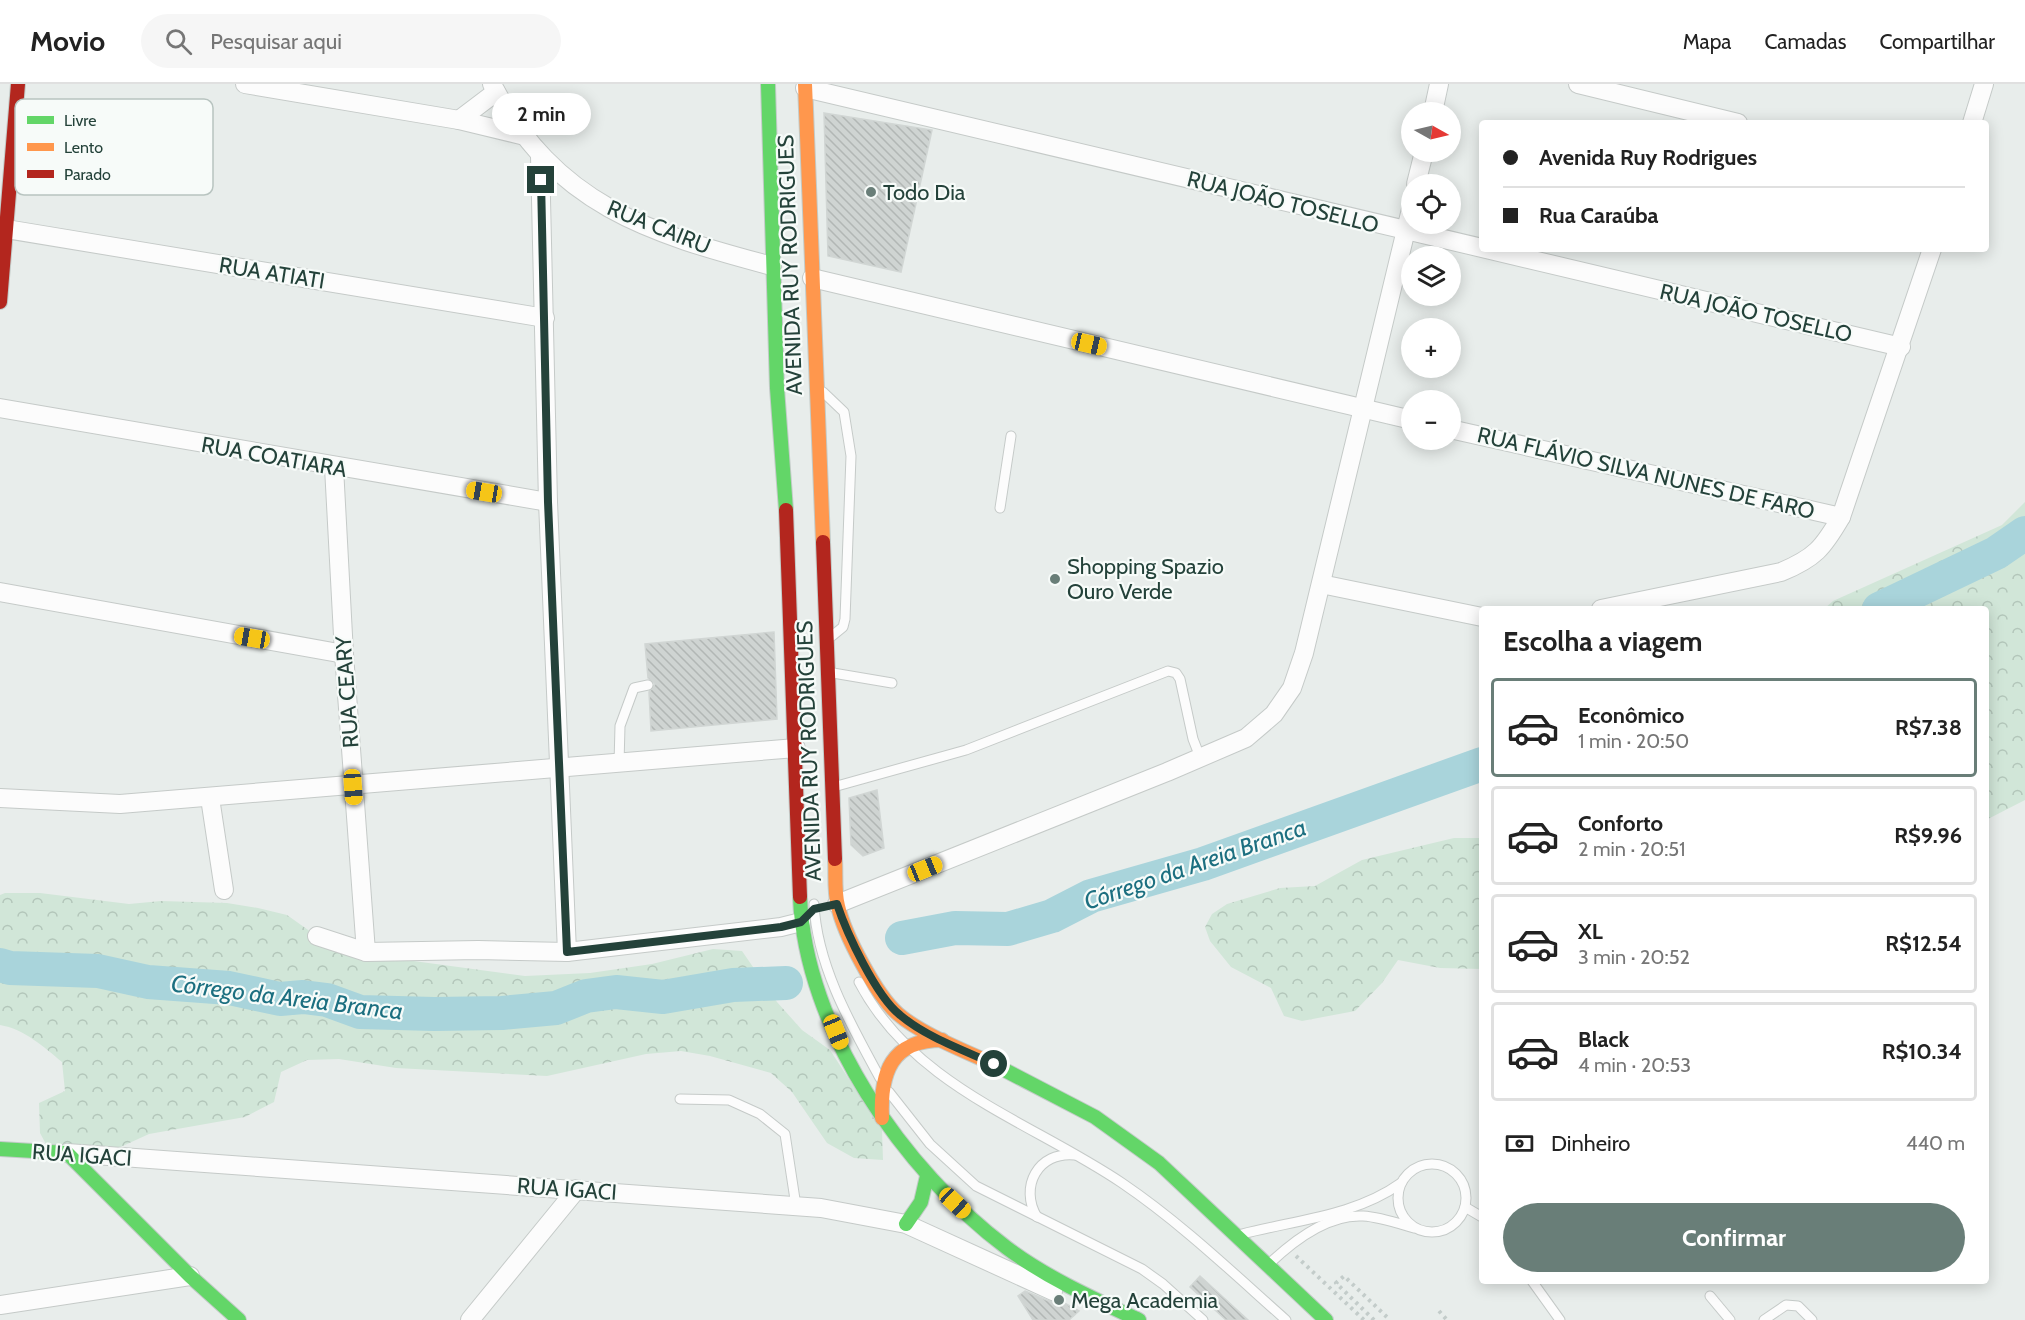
<!DOCTYPE html>
<html lang="pt">
<head>
<meta charset="utf-8">
<style>
  :root { --surface:#fff; --page:#f6f6f6; --text:#222; --muted:#767676; --line:#e0e0e0; --accent:#697e78 }
  body { margin:0; font-family:Cabin,sans-serif; background:var(--page); color:var(--text); height:100vh; display:flex; flex-direction:column; font-size:22px; white-space:nowrap }
  * { box-sizing:border-box; margin:0 }
  p { font-size:20px; color:var(--muted) }
  .icon { flex:none; width:33px; height:33px; fill:none; stroke:currentColor; stroke-width:2; stroke-linecap:round; stroke-linejoin:round }
  .map { position:relative; flex:1; overflow:hidden }
  .panel { position:absolute; left:1479px; top:522px; width:510px; height:678px; display:flex; flex-direction:column; background:var(--surface); border-radius:6px; box-shadow:0 3px 15px #0003 }
  .panel>* { flex:none }
  .guide { position:absolute; left:1479px; top:36px; width:510px; height:132px; border-radius:6px; box-shadow:0 3px 15px #0003; display:grid; align-content:center; height:132px; padding:0 24px; background:var(--surface) }
  .needle { width:39px; rotate:98deg }
  .buttons { position:absolute; left:1401px; top:18px; display:grid; gap:12px }
  .buttons a { display:grid; place-items:center; width:60px; height:60px; border-radius:50%; background:var(--surface); box-shadow:0 3px 15px #0003; font-size:30px }
  .end { position:absolute; width:27px; height:27px; margin:-14px; border:8px solid #24423a; background:#fff; box-shadow:0 0 0 3px #fff }
  .from { border-radius:50% }
  .bubble { position:absolute; height:42px; border-radius:21px; background:var(--surface); box-shadow:0 3px 15px #0003; font-size:20px; font-weight:700; line-height:42px; text-align:center }
  .car { position:absolute; width:18px; height:36px; margin:-18px -9px; border-radius:8px; box-shadow:0 0 4px 2px #0007; background:linear-gradient(#f5c518 24%,#345 0 40%,#f5c518 0 76%,#345 0 86%,#f5c518 0) }
  .guide b { display:flex; align-items:center; gap:21px; height:57px; font-size:22px }
  .guide b+b { border-top:2px solid var(--line) }
  .guide i { width:15px; height:15px; background:var(--text) }
  ul { padding:0; list-style:none }
  li { display:flex; align-items:center; gap:18px; height:99px; margin:0 12px 9px; padding:0 12px; border:3px solid var(--line); border-radius:6px }
  li div { flex:1 }
  li b { display:block; font-size:22px }
  li em { font-style:normal; font-weight:700 }
  li.selected { border-color:var(--accent) }
  li>.icon { width:54px; height:54px; stroke-width:1.5 }
  h2 { padding:0 24px; font-size:27px; line-height:72px }
  .pay { display:flex; align-items:center; gap:15px; height:66px; padding:0 24px; font-size:22px }
  .pay p { margin-inline-start:auto }
  .action { display:flex; gap:12px; margin-top:auto; padding:12px 24px }
  .action a { flex:1; height:69px; border-radius:36px; background:var(--accent); color:#fff; font-size:24px; font-weight:700; line-height:69px; text-align:center }
  header { display:flex; align-items:center; gap:36px; box-sizing:border-box; height:84px; padding:0 30px; background:var(--surface); border-bottom:2px solid var(--line) }
  header strong { font-size:28px }
  nav { display:flex; gap:33px; margin-inline-start:auto; font-size:21px }
  .search { width:420px; height:54px; background:var(--page); display:flex; align-items:center; gap:15px; box-sizing:border-box; padding:0 21px; border-radius:33px; color:var(--muted); font-size:22px }
  .map>svg:first-child { display:block }
  .forest { fill:url(#forest-crowns) }
  .lines { fill:none; stroke-linecap:round; stroke-linejoin:round }
  .river { stroke:#a9d4db; stroke-width:34 }
  .building { fill:url(#building-back-hatch); stroke:#d1d6d4; stroke-width:1.5 }
  .lane-casing { stroke:#c5cac8; stroke-width:11 }
  .street-casing { stroke:#c5cac8; stroke-width:20 }
  .fast-casing { stroke:#c3cbc8; stroke-width:16 }
  .slow-casing { stroke:#c3cbc8; stroke-width:16 }
  .jam-casing { stroke:#c3cbc8; stroke-width:16 }
  .path { stroke:#c3ccca; stroke-width:4; stroke-dasharray:3 4.5; stroke-linecap:butt }
  .lane { stroke:#fcfcfc; stroke-width:9 }
  .street { stroke:#fcfcfc; stroke-width:18 }
  .fast { stroke:#63d668; stroke-width:14 }
  .slow { stroke:#ff974d; stroke-width:14 }
  .jam { stroke:#b3261e; stroke-width:14 }
  .route { stroke:#24423a; stroke-width:8 }
  .poi-dot { fill:#697e78; stroke:#f7fbf9; stroke-width:2 }
  .labels { text-anchor:middle; dominant-baseline:central; stroke-width:4.5; stroke-linejoin:round; paint-order:stroke }
  .poi-label { font-size:22px; fill:#24423a; stroke:#f7fbf9; text-anchor:start }
  .street-label { font-size:22px; fill:#24423a; stroke:#f7fbf9 }
  .water-label { font-size:24px; font-style:italic; fill:#1c6f80; stroke:#f7fbf9 }
  .key { fill:#f7fbf9; stroke:#b8c4c0; stroke-width:1.5 }
  .key-label { font-size:16px; fill:#24423a }
</style>
</head>
<body>
<header>
<strong>Movio</strong>
<div class="search"><svg class="icon" aria-label="search" viewBox="0 0 24 24"><circle cx="10" cy="10" r="6"/><path d="M15 15l6 6"/></svg>Pesquisar aqui</div>
<nav><a>Mapa</a><a>Camadas</a><a>Compartilhar</a></nav>
</header>
<div class="map">
<svg width="2025" height="1236" viewBox="0 0 2025 1236">
  <defs>
    <pattern id="forest-crowns" width="20" height="18" patternUnits="userSpaceOnUse" patternTransform="scale(1.5)"><rect width="20" height="18" fill="#d1e6d8"/><path d="M2 6a3 3 0 1 1 6 0M12 15a3 3 0 1 1 6 0" fill="none" stroke="#b3c6ba"/></pattern>
    <pattern id="building-back-hatch" width="6" height="6" patternUnits="userSpaceOnUse" patternTransform="scale(1.5)"><rect width="6" height="6" fill="#cfd4d2"/><path d="M-1 5l2 2M0 0l6 6M5-1l2 2" fill="none" stroke="#b2b7b5"/></pattern>
  </defs>
  <rect width="100%" height="100%" fill="#e8edeb"/>
  <!-- forest -->
  <g class="forest">
    <path d="M2025 418V716L1986 736V525H1824L1833 517 2002 441Z"/>
    <path d="M1454 754H1482V885L1440 884 1398 876 1382 899 1355 927 1302 937 1284 932 1271 904 1231 883 1210 857 1205 843 1212 830 1227 820 1280 804 1315 802 1362 776Z"/>
    <path d="M5 809H40L129 820 161 817 227 819 258 824 287 831 311 848 369 871 525 892 590 889 652 880 713 865 742 867 777 918 802 946 830 966 882 1046 883 1076 854 1074 827 1059 792 1008 771 989 710 972 681 967 646 970 547 992 396 984 339 975 307 976 281 988 274 1018 245 1033 149 1050 114 1066 54 1075 40 1049 39 1019 65 1007 62 978C44 963 24 945 0 941V811Z"/>
  </g>
  <g class="lines">
    <!-- river -->
    <g class="river">
      <path d="M1879 525 1996 469 2025 449"/>
      <path d="M902 854 955 844 1008 845 1052 832 1091 812 1203 780 1482 680"/>
      <path d="M0 881 10 884 98 887 148 898 229 904 280 915 303 913 327 916 360 928 434 930 502 929 556 924 586 912 616 908 663 913 733 901 786 899"/>
    </g>
  </g>
  <!-- building -->
  <g class="building">
    <path d="M824 29 932 46 901 188 828 172Z"/>
    <path d="M774 548 777 635 651 647 649 608 655 600 648 594 645 560Z"/>
    <path d="M877 706 884 764 863 772 851 761 849 714Z"/>
    <path d="M1200 1192 1248 1236H1226L1190 1203Z"/>
    <path d="M1025 1207 1049 1217 1059 1216 1079 1227 1069 1236H1033L1018 1212Z"/>
  </g>
  <g class="lines">
    <!-- lane casing -->
    <g class="lane-casing">
      <g id="lane">
        <path d="M823 308 844 328 851 372 845 535 843 543 832 552"/>
        <path d="M1000 424 1011 352"/>
        <path d="M833 589 892 599"/>
        <path d="M619 680 620 642 634 604 648 601"/>
        <path d="M837 702 966 666 1168 587 1176 589 1180 595 1193 655 1200 673"/>
        <path d="M814 820C817 882 851 941 880 994"/>
        <path d="M859 898C914 1003 1030 1037 1122 1099 1181 1139 1233 1189 1286 1236"/>
        <path d="M889 1008 930 1060 976 1102 1142 1185 1163 1200 1203 1236"/>
        <path d="M680 1015 729 1016 760 1030 785 1050 796 1122"/>
        <circle cx="1432" cy="1114" r="34"/>
        <path d="M1465 1123 1482 1133"/>
        <path d="M1037 1133C1019 1103 1038 1067 1075 1071"/>
        <path d="M1242 1150C1296 1136 1355 1132 1401 1099"/>
        <path d="M1269 1180C1293 1157 1328 1130 1363 1132 1380 1133 1397 1139 1414 1144"/>
        <path d="M1532 1197 1560 1236"/>
        <path d="M1710 1212 1730 1236"/>
        <path d="M1764 1236 1786 1221 1798 1222 1812 1236"/>
      </g>
    </g>
    <!-- street casing -->
    <g class="street-casing">
      <g id="street">
        <path d="M245 0 459 36 521 51"/>
        <path d="M492 0C555 121 648 149 772 182"/>
        <path d="M1578 0 1738 39"/>
        <path d="M805 4 1901 263"/>
        <path d="M1433 28 1439 0"/>
        <path d="M459 36 496 8"/>
        <path d="M1972 39 1984 0"/>
        <path d="M540 72 548 418 567 868"/>
        <path d="M1416 100 1424 68"/>
        <path d="M0 144 545 234"/>
        <path d="M812 194 1412 336"/>
        <path d="M0 324 548 418"/>
        <path d="M1450 345 1841 433"/>
        <path d="M334 383 344 570 366 868"/>
        <path d="M1321 500 1482 533"/>
        <path d="M0 508 344 570"/>
        <path d="M1601 525 1781 488C1815 474 1823 464 1841 433L1932 165"/>
        <path d="M0 714 120 720 796 664"/>
        <path d="M210 714 224 806"/>
        <path d="M837 820 1167 688 1246 654 1274 630 1292 604 1304 569 1412 121"/>
        <path d="M317 852 366 868 478 866 567 868 781 843 801 838"/>
        <path d="M67 1069 821 1124 906 1140 1053 1207"/>
        <path d="M0 1221 190 1192"/>
        <path d="M470 1236 577 1105"/>
      </g>
    </g>
    <!-- fast casing -->
    <g class="fast-casing">
      <g id="fast">
        <path d="M768 0 777 304 786 426"/>
        <path d="M800 813C805 945 904 1087 1007 1164 1047 1194 1094 1215 1139 1236"/>
        <path d="M993 980 1095 1033 1159 1079 1326 1236"/>
        <path d="M0 1065 67 1069 190 1192 239 1236"/>
        <path d="M906 1140 921 1118 927 1092"/>
      </g>
    </g>
    <!-- slow casing -->
    <g class="slow-casing">
      <g id="slow">
        <path d="M805 0 823 458"/>
        <path d="M835 775C836 790 834 807 838 822 844 850 876 911 898 930 921 950 965 967 993 980"/>
        <path d="M882 1034C880 989 891 956 942 956"/>
      </g>
    </g>
    <!-- jam casing -->
    <g class="jam-casing">
      <g id="jam">
        <path d="M0 218 18 0"/>
        <path d="M786 426 800 813"/>
        <path d="M823 458 835 775"/>
      </g>
    </g>
    <!-- path -->
    <g class="path">
      <path d="M1296 1172 1364 1236"/>
      <path d="M1439 1227 1447 1236"/>
      <path d="M1374 1236 1336 1199 1344 1192 1390 1236"/>
    </g>
    <!-- lane -->
    <use href="#lane" class="lane"/>
    <!-- street -->
    <use href="#street" class="street"/>
    <!-- fast -->
    <use href="#fast" class="fast"/>
    <!-- slow -->
    <use href="#slow" class="slow"/>
    <!-- jam -->
    <use href="#jam" class="jam"/>
  </g>
  <g class="lines">
    <!-- route -->
    <path class="route" d="M541 96 548 418 567 868 781 843 801 838 814 825 837 820C847 850 876 912 900 931 926 953 963 966 994 980"/>
  </g>
  <!-- markers -->
  <g class="poi-dot">
    <circle cx="871" cy="108" r="6"/>
    <circle cx="1055" cy="495" r="6"/>
    <circle cx="1059" cy="1216" r="6"/>
  </g>
  <g class="labels">
    <!-- poi labels -->
    <g class="poi-label">
      <text x="883" y="108">Todo Dia</text>
      <text x="1067" y="482">Shopping Spazio<tspan x="1067" dy="25">Ouro Verde</tspan></text>
      <text x="1071" y="1216">Mega Academia</text>
    </g>
    <!-- street labels -->
    <g class="street-label">
      <text transform="translate(1283 118) rotate(14)">RUA JOÃO TOSELLO</text>
      <text transform="translate(659 143) rotate(22)">RUA CAIRU</text>
      <text transform="translate(790 181) rotate(-92)">AVENIDA RUY RODRIGUES</text>
      <text transform="translate(272 189) rotate(9)">RUA ATIATI</text>
      <text transform="translate(1756 229) rotate(13)">RUA JOÃO TOSELLO</text>
      <text transform="translate(274 373) rotate(10)">RUA COATIARA</text>
      <text transform="translate(1646 389) rotate(13)">RUA FLÁVIO SILVA NUNES DE FARO</text>
      <text transform="translate(347 608) rotate(-94)">RUA CEARY</text>
      <text transform="translate(809 667) rotate(-92)">AVENIDA RUY RODRIGUES</text>
      <text transform="translate(82 1071) rotate(4)">RUA IGACI</text>
      <text transform="translate(567 1105) rotate(4)">RUA IGACI</text>
    </g>
    <!-- water labels -->
    <g class="water-label">
      <text transform="translate(1195 780) rotate(-19)">Córrego da Areia Branca</text>
      <text transform="translate(287 913) rotate(7)">Córrego da Areia Branca</text>
    </g>
  </g>
  <!-- legend -->
  <rect x="15" y="15" width="198" height="96" rx="9" class="key"/>
  <rect x="27" y="32" width="27" height="8" fill="#63d668"/>
  <rect x="27" y="59" width="27" height="8" fill="#ff974d"/>
  <rect x="27" y="86" width="27" height="8" fill="#b3261e"/>
  <g class="key-label">
    <text x="64" y="42">Livre</text>
    <text x="64" y="69">Lento</text>
    <text x="64" y="96">Parado</text>
  </g>
</svg>
<div class="buttons">
<a><svg class="needle" viewBox="-14 -14 28 28"><path d="M0-13l5 13h-10z" fill="#e53935"/><path d="M0 13l5-13h-10z" fill="#767676"/></svg></a>
<a><svg class="icon" aria-label="locate" viewBox="0 0 24 24"><circle cx="12" cy="12" r="6"/><path d="M12 2v4M12 18v4M2 12h4M18 12h4"/></svg></a>
<a><svg class="icon" aria-label="layers" viewBox="0 0 24 24"><path d="M12 4l9 5-9 5-9-5zM3 14l9 5 9-5"/></svg></a>
<a>+</a>
<a>−</a>
</div>
<i class="end from" style="left:994px;top:980px"></i>
<i class="end" style="left:541px;top:96px"></i>
<div class="bubble" style="left:492px;top:9px;width:99px">2 min</div>
<i class="car" style="left:1089px;top:260px;rotate:103deg"></i>
<i class="car" style="left:484px;top:408px;rotate:279deg"></i>
<i class="car" style="left:252px;top:554px;rotate:280deg"></i>
<i class="car" style="left:353px;top:703px;rotate:176deg"></i>
<i class="car" style="left:925px;top:785px;rotate:68deg"></i>
<i class="car" style="left:836px;top:948px;rotate:158deg"></i>
<i class="car" style="left:955px;top:1119px;rotate:133deg"></i>
<div class="guide">
<b><i class="from"></i>Avenida Ruy Rodrigues</b>
<b><i></i>Rua Caraúba</b>
</div>
<section class="panel">
<h2>Escolha a viagem</h2>
<ul>
<li class="selected"><svg class="icon" aria-label="car" viewBox="0 0 24 24"><path d="M5 17H2v-5l4-1 3-4h7l3 4 3 1v5h-3M9 17h6M6 11h13"/><circle cx="7" cy="17" r="2"/><circle cx="17" cy="17" r="2"/></svg><div><b>Econômico</b><p>1 min · 20:50</p></div><em>R$7.38</em></li>
<li><svg class="icon" aria-label="car" viewBox="0 0 24 24"><path d="M5 17H2v-5l4-1 3-4h7l3 4 3 1v5h-3M9 17h6M6 11h13"/><circle cx="7" cy="17" r="2"/><circle cx="17" cy="17" r="2"/></svg><div><b>Conforto</b><p>2 min · 20:51</p></div><em>R$9.96</em></li>
<li><svg class="icon" aria-label="car" viewBox="0 0 24 24"><path d="M5 17H2v-5l4-1 3-4h7l3 4 3 1v5h-3M9 17h6M6 11h13"/><circle cx="7" cy="17" r="2"/><circle cx="17" cy="17" r="2"/></svg><div><b>XL</b><p>3 min · 20:52</p></div><em>R$12.54</em></li>
<li><svg class="icon" aria-label="car" viewBox="0 0 24 24"><path d="M5 17H2v-5l4-1 3-4h7l3 4 3 1v5h-3M9 17h6M6 11h13"/><circle cx="7" cy="17" r="2"/><circle cx="17" cy="17" r="2"/></svg><div><b>Black</b><p>4 min · 20:53</p></div><em>R$10.34</em></li>
</ul>
<div class="pay"><svg class="icon" aria-label="cash" viewBox="0 0 24 24"><path d="M3 7h18v10H3z"/><circle cx="12" cy="12" r="2"/></svg>Dinheiro<p>440 m</p></div>
<div class="action"><a>Confirmar</a></div>
</section>
</div>
</body>
</html>
